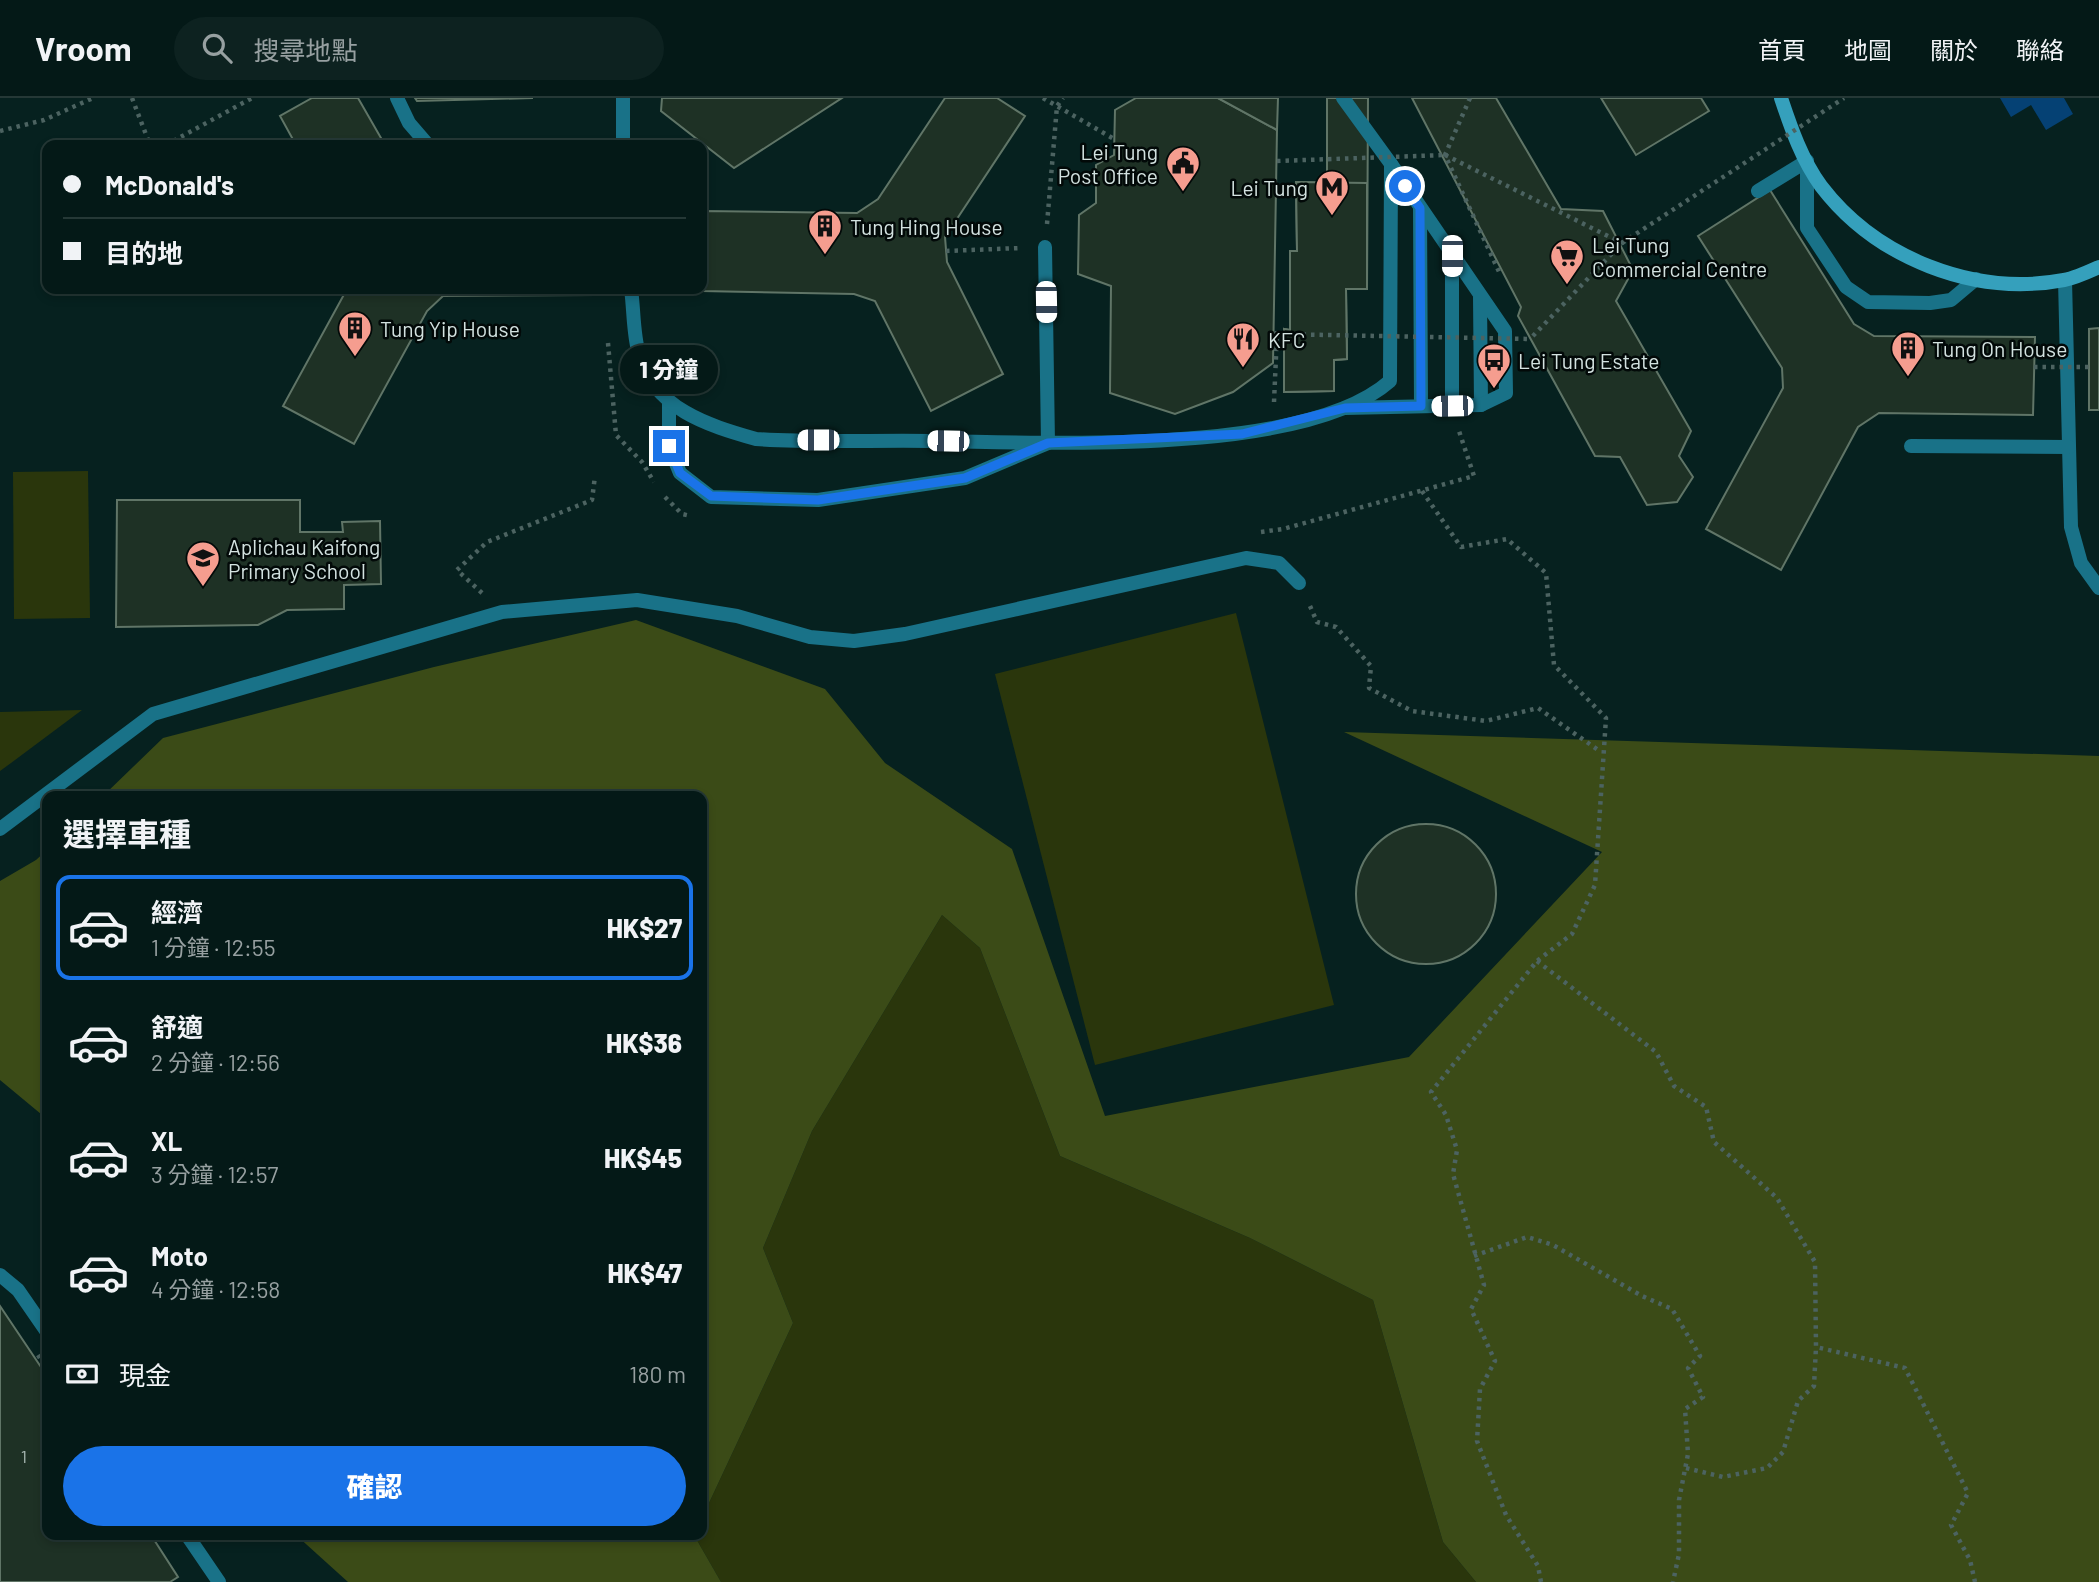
<!DOCTYPE html>
<html lang="zh-TW">
<head>
<meta charset="utf-8">
<style>
  :root { --surface:#041917; --page:#0d2220; --text:#f1f3f6; --muted:#97a0a1; --line:#253836; --accent:#1a73e8 }
  body { margin:0; font-family:Barlow,"Noto Sans TC",sans-serif; background:var(--page); color:var(--text); height:100vh; display:flex; flex-direction:column; font-size:26px; white-space:nowrap }
  * { box-sizing:border-box; margin:0 }
  p { font-size:23px; color:var(--muted) }
  .icon { flex:none; width:38px; height:38px; fill:none; stroke:currentColor; stroke-width:2; stroke-linecap:round; stroke-linejoin:round }
  .map { position:relative; flex:1; overflow:hidden }
  .side { position:absolute; left:42px; top:693px; width:665px; height:749px; display:flex; flex-direction:column; background:var(--surface); border-radius:14px; box-shadow:0 4px 10px #0003,0 0 0 2px var(--line) }
  .side>* { flex:none }
  .top-card { position:absolute; left:42px; top:42px; width:665px; height:154px; border-radius:14px; box-shadow:0 4px 10px #0003,0 0 0 2px var(--line); display:grid; align-content:center; height:154px; padding:0 21px; background:var(--surface) }
  .end { position:absolute; width:32px; height:32px; margin:-16px; border:9px solid #1a73e8; background:#fff; box-shadow:0 0 0 4px #fff }
  .from { border-radius:50% }
  .bubble { position:absolute; height:49px; border-radius:24px; background:var(--surface); box-shadow:0 4px 10px #0003,0 0 0 2px var(--line); font-size:23px; font-weight:800; line-height:49px; text-align:center }
  .car { position:absolute; width:21px; height:42px; margin:-21px -10px; border-radius:9px; box-shadow:0 0 5px 2px #0007; background:linear-gradient(#fff 24%,#345 0 40%,#fff 0 76%,#345 0 86%,#fff 0) }
  .top-card b { display:flex; align-items:center; gap:24px; height:66px; font-size:26px }
  .top-card b+b { border-top:2px solid var(--line) }
  .top-card i { width:18px; height:18px; background:var(--text) }
  ul { padding:0; list-style:none }
  li { display:flex; align-items:center; gap:21px; height:105px; margin:0 14px 10px; padding:0 7px; border:4px solid transparent; border-radius:14px }
  li div { flex:1 }
  li b { display:block; font-size:26px }
  li em { font-style:normal; font-weight:800 }
  li.active { border-color:var(--accent) }
  li>.icon { width:63px; height:63px; stroke-width:1.5 }
  h2 { padding:0 21px; font-size:32px; line-height:84px }
  .pay { display:flex; align-items:center; gap:18px; height:77px; padding:0 21px; font-size:26px }
  .pay p { margin-inline-start:auto }
  .cta { display:flex; gap:14px; margin-top:auto; padding:14px 21px }
  .cta a { flex:1; height:80px; border-radius:42px; background:var(--accent); color:#fff; font-size:28px; font-weight:800; line-height:80px; text-align:center }
  header { display:flex; align-items:center; gap:42px; box-sizing:border-box; height:98px; padding:0 35px; background:var(--surface); border-bottom:2px solid var(--line) }
  header strong { font-size:33px }
  nav { display:flex; gap:38px; margin-inline-start:auto; font-size:24px }
  .search { width:490px; height:63px; background:var(--page); display:flex; align-items:center; gap:18px; box-sizing:border-box; padding:0 24px; border-radius:38px; color:var(--muted); font-size:26px }
  .map>svg:first-child { display:block }
  .green { fill:#2a360c }
  .forest { fill:#3b4b17 }
  .water { fill:#054174 }
  .building { fill:#1e3125; stroke:#607567; stroke-width:2 }
  .lines { fill:none; stroke-linecap:round; stroke-linejoin:round }
  .path { stroke:#4c6361; stroke-width:4.5; stroke-dasharray:3.5 5; stroke-linecap:butt }
  .lane { stroke:#197288; stroke-width:14 }
  .street { stroke:#197288; stroke-width:14 }
  .secondary { stroke:#35a0bc; stroke-width:14 }
  .path-bridge { stroke:#4c6361; stroke-width:4.5; stroke-dasharray:3.5 5; stroke-linecap:butt }
  .route { stroke:#1a73e8; stroke-width:9 }
  .labels { text-anchor:middle; dominant-baseline:central; stroke-width:5; stroke-linejoin:round; paint-order:stroke }
  .number-label { font-size:18px; fill:#a6b6b1 }
  .poi-label { font-size:21px; fill:#d3e2e0; stroke:#020908; text-anchor:start }
</style>
</head>
<body>
<header>
<strong>Vroom</strong>
<div class="search"><svg class="icon" aria-label="search" viewBox="0 0 24 24"><circle cx="10" cy="10" r="6"/><path d="M15 15l6 6"/></svg>搜尋地點</div>
<nav><a>首頁</a><a>地圖</a><a>關於</a><a>聯絡</a></nav>
</header>
<div class="map">
<svg width="2099" height="1484" viewBox="0 0 2099 1484">
  <rect width="100%" height="100%" fill="#06211f"/>
  <!-- green -->
  <g class="green">
    <path d="M88 373 90 520 14 521 13 374Z"/>
    <path d="M1236 515 1334 907 1095 967 995 576Z"/>
    <path d="M82 612 11 665 0 673V614Z"/>
    <path d="M942 817 980 850 1060 1058 1250 1140 1373 1202 1443 1444 1476 1484H721L694 1437H702V1420L793 1225 763 1150 812 1033Z"/>
  </g>
  <!-- forest -->
  <g class="forest">
    <path d="M636 522 825 591 885 665 1012 751 1105 1018 1409 959 1602 754 1344 634 2099 658V1484H1476L1443 1444 1373 1202 1250 1140 1060 1058 980 850 942 817 812 1033 763 1150 793 1225 702 1420V698H103L163 640 434 569Z"/>
    <path d="M47 752V1021L0 982V783L36 762Z"/>
    <path d="M296 1437H694L721 1484H348Z"/>
  </g>
  <!-- water -->
  <path class="water" d="M2000 0H2064L2073 16 2046 32 2031 7 2011 19Z"/>
  <!-- building -->
  <g class="building">
    <path d="M312 0H358L385 47H296L280 18Z"/>
    <path d="M415 0H533L417 3Z"/>
    <path d="M662 0H842L734 70 661 13Z"/>
    <path d="M945 0H997L1025 18 945 139 947 164 1003 276 931 313 875 203 854 196 702 193 703 113 857 115 878 101Z"/>
    <path d="M1136 0H1218L1277 32 1273 265 1233 294 1175 316 1110 295 1111 188 1078 176 1079 117 1096 105V67L1114 57 1115 12Z"/>
    <path d="M1218 0H1278L1277 32Z"/>
    <path d="M1327 0H1368L1367 191H1346L1347 261 1334 262V293L1284 294V231L1290 232V153H1297L1296 84 1327 85Z"/>
    <path d="M1412 0H1496L1561 111 1603 113 1633 172 1616 203 1691 333 1679 358 1693 379 1677 404 1647 407 1620 359 1595 358 1518 218 1521 209Z"/>
    <path d="M1601 0H1701L1709 13 1636 57Z"/>
    <path d="M1296 84 1367 85V191H1346L1347 261 1334 262V293L1284 294V231L1290 232V153H1297Z"/>
    <path d="M1770 92 1854 226 1874 238 2035 239 2033 317 1879 315 1858 329 1781 472 1706 431 1783 290 1782 270 1698 138Z"/>
    <path d="M347 191H596V197L443 198 427 213 354 346 283 308Z"/>
    <path d="M2099 230V312H2089V231Z"/>
    <path d="M117 402H300V434H343L342 424 380 423 381 486 344 487V511L287 512 258 527 116 529Z"/>
    <circle cx="1426" cy="796" r="70"/>
    <path d="M0 1208 47 1278V1437H151L178 1479 170 1484H0Z"/>
  </g>
  <g class="lines">
    <!-- path -->
    <g class="path">
      <path d="M132 0 150 47"/>
      <path d="M1470 0 1445 57 1501 178"/>
      <path d="M0 33 44 22 93 0"/>
      <path d="M166 47 252 0"/>
      <path d="M1445 57 1622 145 1531 240"/>
      <path d="M1047 126 1057 8 1063 0"/>
      <path d="M946 153 1021 150"/>
      <path d="M608 245 616 337 642 364 654 384"/>
      <path d="M1274 304 1277 236 1274 235"/>
      <path d="M1422 393 1461 449 1507 441 1546 475 1554 567 1606 620 1595 787 1572 836 1537 863 1431 994 1446 1017 1457 1052 1453 1076 1484 1187 1471 1211 1495 1263 1480 1291 1477 1343 1506 1417 1538 1468 1541 1484"/>
      <path d="M665 399 682 416 691 418"/>
      <path d="M1261 434 1283 431 1474 378 1458 330"/>
      <path d="M482 495 457 472 487 444 592 402 595 378"/>
      <path d="M1310 508 1317 524 1336 529 1371 568 1369 590 1412 613 1486 623 1538 610 1601 654"/>
      <path d="M1537 863 1656 954 1674 988 1706 1009 1714 1044 1777 1100 1815 1164 1816 1249 1905 1270 1968 1395 1951 1427 1970 1462 1975 1484"/>
      <path d="M1474 1158 1527 1139 1553 1147 1642 1198 1672 1211 1700 1258 1688 1270 1703 1299 1685 1311 1688 1356 1679 1402V1456L1673 1484"/>
      <path d="M38 1257 47 1271"/>
      <path d="M1686 1370 1723 1379 1767 1370 1783 1354 1798 1303 1814 1288 1816 1249"/>
    </g>
    <!-- lane -->
    <g class="lane">
      <path d="M397 0 409 25 428 47"/>
      <path d="M1807 63V130L1846 189 1868 204 1930 205 1951 202 1976 181"/>
      <path d="M1758 93 1807 63"/>
      <path d="M1420 111 1421 308"/>
      <path d="M1452 160V308"/>
      <path d="M2065 182 2071 429 2081 465 2099 490"/>
      <path d="M1480 199 1481 307"/>
      <path d="M669 306V348L680 375 711 399 818 402 965 380 1048 345 1045 149"/>
      <path d="M1345 310 1481 307 1506 295 1505 233 1391 66"/>
      <path d="M1911 348 2069 349"/>
      <path d="M0 731 153 616 502 514 637 502 737 518 810 539 854 543 905 536 1246 460 1279 465 1299 485"/>
    </g>
    <!-- street -->
    <g class="street">
      <path d="M623 0V47"/>
      <path d="M631 191C634 212 633 236 639 256 654 311 707 327 756 341 814 345 873 342 931 343 1045 344 1304 359 1390 283L1391 66 1343 0"/>
      <path d="M0 1177 18 1192 47 1234"/>
      <path d="M187 1437 219 1484"/>
    </g>
    <!-- secondary -->
    <path class="secondary" d="M1781 0C1791 30 1802 62 1821 88 1876 160 1974 199 2064 182 2075 180 2088 174 2099 169"/>
    <!-- path-bridge -->
    <g class="path-bridge">
      <path d="M1043 0 1114 41"/>
      <path d="M1277 63 1445 57"/>
      <path d="M1622 145 1844 0"/>
      <path d="M1277 236 1530 241"/>
      <path d="M2034 269H2089"/>
    </g>
  </g>
  <g class="lines">
    <!-- route -->
    <path class="route" d="M669 348 680 375 711 398 818 402 965 380 1048 345 1242 336 1345 310 1421 308 1420 110 1405 88"/>
  </g>
  <!-- icons -->
  <defs>
    <g id="civic-pin" transform="scale(1.75)"><path d="M0 17L-7.5 6A9.5 9.5 0 1 1 7.5 6Z" fill="#f59d8f" stroke="#020908"/><path d="M-.6-6.5H3V-4.5H.6V-3L4-1V1h2V6H-6V1h2V-1L-.6-3ZM-1.2 2.5V6h2.4V2.5Z" fill="#111"/></g>
    <g id="metro-pin" transform="scale(1.75)"><path d="M0 17L-7.5 6A9.5 9.5 0 1 1 7.5 6Z" fill="#f59d8f" stroke="#020908"/><path d="M-5.5 5V-5H-3L0 0L3-5H5.5V5H3V-.5L0 4L-3-.5V5Z" fill="#111"/></g>
    <g id="building-pin" transform="scale(1.75)"><path d="M0 17L-7.5 6A9.5 9.5 0 1 1 7.5 6Z" fill="#f59d8f" stroke="#020908"/><path d="M-4-6H4V6H1V3H-1V6H-4ZM-2.5-4.3h1.7v1.8h-1.7ZM.8-4.3h1.7v1.8H.8ZM-2.5-1h1.7V.8h-1.7ZM.8-1h1.7V.8H.8Z" fill="#111"/></g>
    <g id="supermarket-pin" transform="scale(1.75)"><path d="M0 17L-7.5 6A9.5 9.5 0 1 1 7.5 6Z" fill="#f59d8f" stroke="#020908"/><path d="M-6-5.5h2.5l.6 2H6L4.5 2H-2.5L-4.4-4H-6ZM-1.5 3.2a1.3 1.3 0 1 0 .1 0ZM3 3.2a1.3 1.3 0 1 0 .1 0Z" fill="#111"/></g>
    <g id="restaurant-pin" transform="scale(1.75)"><path d="M0 17L-7.5 6A9.5 9.5 0 1 1 7.5 6Z" fill="#f59d8f" stroke="#020908"/><path d="M-5-6h1v4h1v-4h1v4h1v-4h1v5L-1.5 .5V6h-2V.5L-5-1ZM5-6V6H3V1.5H1.5Q1.5-4 5-6Z" fill="#111"/></g>
    <g id="bus-pin" transform="scale(1.75)"><path d="M0 17L-7.5 6A9.5 9.5 0 1 1 7.5 6Z" fill="#f59d8f" stroke="#020908"/><path d="M-5-6H5V4H4V6H2V4H-2V6H-4V4H-5ZM-3.5-4V0h7V-4ZM-3.5 1.2v1.5H-2V1.2ZM2 1.2v1.5H3.5V1.2Z" fill="#111"/></g>
    <g id="school-pin" transform="scale(1.75)"><path d="M0 17L-7.5 6A9.5 9.5 0 1 1 7.5 6Z" fill="#f59d8f" stroke="#020908"/><path d="M0-5L7-2L0 1L-7-2ZM-4 1L0 2.5L4 1V4Q0 6-4 4Z" fill="#111"/></g>
  </defs>
  <g fill-rule="evenodd">
    <use href="#civic-pin" x="1183" y="65"/>
    <use href="#metro-pin" x="1332" y="89"/>
    <use href="#building-pin" x="825" y="128"/>
    <use href="#supermarket-pin" x="1567" y="158"/>
    <use href="#building-pin" x="355" y="230"/>
    <use href="#restaurant-pin" x="1243" y="241"/>
    <use href="#building-pin" x="1908" y="250"/>
    <use href="#bus-pin" x="1494" y="262"/>
    <use href="#school-pin" x="203" y="460"/>
  </g>
  <g class="labels">
    <!-- number labels -->
    <g class="number-label">
      <text x="24" y="1358">1</text>
    </g>
    <!-- poi labels -->
    <g class="poi-label">
      <text x="1158" y="53" text-anchor="end">Lei Tung<tspan x="1158" dy="24">Post Office</tspan></text>
      <text x="1308" y="89" text-anchor="end">Lei Tung</text>
      <text x="850" y="128">Tung Hing House</text>
      <text x="1592" y="146">Lei Tung<tspan x="1592" dy="24">Commercial Centre</tspan></text>
      <text x="380" y="230">Tung Yip House</text>
      <text x="1268" y="241">KFC</text>
      <text x="1932" y="250">Tung On House</text>
      <text x="1518" y="262">Lei Tung Estate</text>
      <text x="228" y="448">Aplichau Kaifong<tspan x="228" dy="24">Primary School</tspan></text>
    </g>
  </g>
</svg>
<i class="end from" style="left:1405px;top:88px"></i>
<i class="end" style="left:669px;top:348px"></i>
<div class="bubble" style="left:620px;top:247px;width:98px">1 分鐘</div>
<i class="car" style="left:1452px;top:158px;rotate:180deg"></i>
<i class="car" style="left:1046px;top:204px;rotate:179deg"></i>
<i class="car" style="left:1452px;top:308px;rotate:269deg"></i>
<i class="car" style="left:818px;top:342px;rotate:270deg"></i>
<i class="car" style="left:948px;top:343px;rotate:271deg"></i>
<div class="top-card">
<b><i class="from"></i>McDonald's</b>
<b><i></i>目的地</b>
</div>
<section class="side">
<h2>選擇車種</h2>
<ul>
<li class="active"><svg class="icon" aria-label="car" viewBox="0 0 24 24"><path d="M5 17H2v-5l4-1 3-4h7l3 4 3 1v5h-3M9 17h6M6 11h13"/><circle cx="7" cy="17" r="2"/><circle cx="17" cy="17" r="2"/></svg><div><b>經濟</b><p>1 分鐘 · 12:55</p></div><em>HK$27</em></li>
<li><svg class="icon" aria-label="car" viewBox="0 0 24 24"><path d="M5 17H2v-5l4-1 3-4h7l3 4 3 1v5h-3M9 17h6M6 11h13"/><circle cx="7" cy="17" r="2"/><circle cx="17" cy="17" r="2"/></svg><div><b>舒適</b><p>2 分鐘 · 12:56</p></div><em>HK$36</em></li>
<li><svg class="icon" aria-label="car" viewBox="0 0 24 24"><path d="M5 17H2v-5l4-1 3-4h7l3 4 3 1v5h-3M9 17h6M6 11h13"/><circle cx="7" cy="17" r="2"/><circle cx="17" cy="17" r="2"/></svg><div><b>XL</b><p>3 分鐘 · 12:57</p></div><em>HK$45</em></li>
<li><svg class="icon" aria-label="car" viewBox="0 0 24 24"><path d="M5 17H2v-5l4-1 3-4h7l3 4 3 1v5h-3M9 17h6M6 11h13"/><circle cx="7" cy="17" r="2"/><circle cx="17" cy="17" r="2"/></svg><div><b>Moto</b><p>4 分鐘 · 12:58</p></div><em>HK$47</em></li>
</ul>
<div class="pay"><svg class="icon" aria-label="cash" viewBox="0 0 24 24"><path d="M3 7h18v10H3z"/><circle cx="12" cy="12" r="2"/></svg>現金<p>180 m</p></div>
<div class="cta"><a>確認</a></div>
</section>
</div>
</body>
</html>
